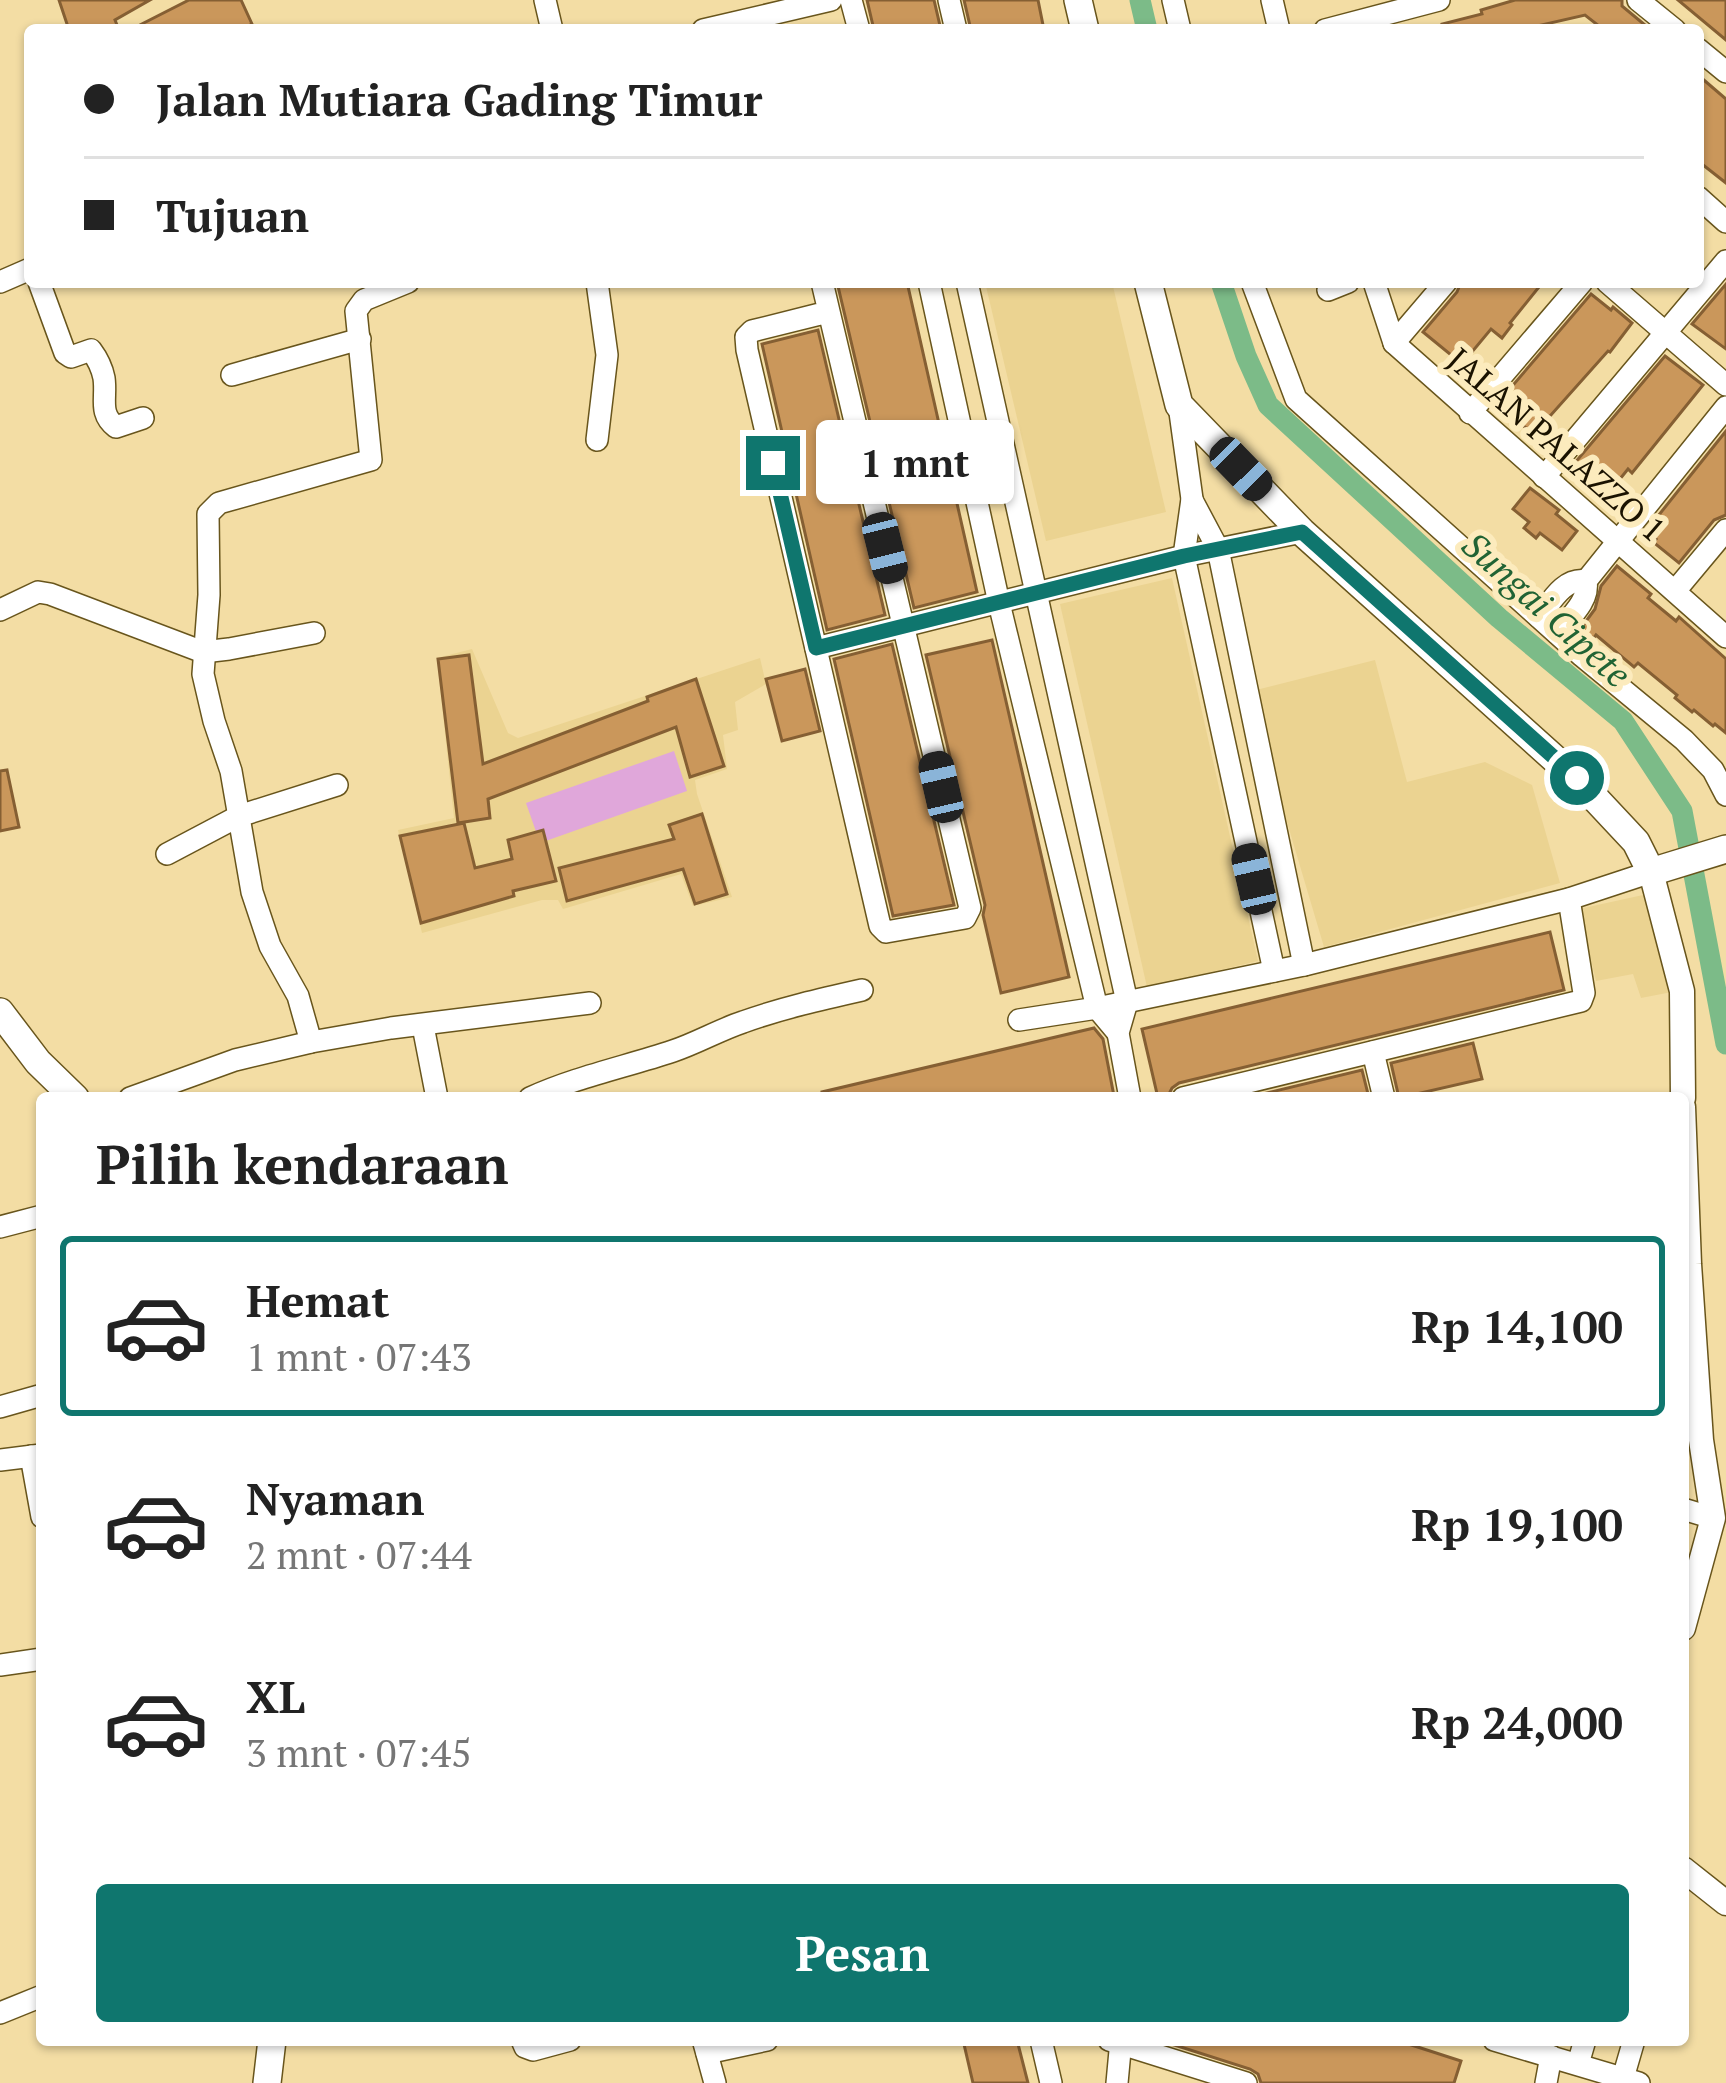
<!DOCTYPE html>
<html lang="id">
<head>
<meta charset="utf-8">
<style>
  :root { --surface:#fff; --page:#f6f6f6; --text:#222; --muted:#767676; --line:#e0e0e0; --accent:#0f766e }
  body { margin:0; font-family:"PT Serif",serif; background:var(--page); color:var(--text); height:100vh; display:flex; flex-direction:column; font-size:45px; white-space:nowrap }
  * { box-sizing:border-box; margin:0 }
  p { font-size:39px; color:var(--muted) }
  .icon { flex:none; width:66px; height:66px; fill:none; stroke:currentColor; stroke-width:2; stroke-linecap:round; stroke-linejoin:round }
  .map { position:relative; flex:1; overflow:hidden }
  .sheet { position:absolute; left:36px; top:1092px; width:1653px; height:954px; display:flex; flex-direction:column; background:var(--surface); border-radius:12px; box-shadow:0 3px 9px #0004 }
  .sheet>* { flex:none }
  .guide { position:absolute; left:24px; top:24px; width:1680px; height:264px; border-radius:12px; box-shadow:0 3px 9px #0004; display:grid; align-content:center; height:264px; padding:0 60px; background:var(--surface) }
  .end { position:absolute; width:54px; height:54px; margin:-27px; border:15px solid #0f766e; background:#fff; box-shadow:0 0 0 6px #fff }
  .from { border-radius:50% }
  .bubble { position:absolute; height:84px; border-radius:12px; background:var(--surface); box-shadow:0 3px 9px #0004; font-size:39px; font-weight:800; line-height:84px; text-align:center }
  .car { position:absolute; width:36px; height:72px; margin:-36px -18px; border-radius:15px; box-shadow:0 0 9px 3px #0007; background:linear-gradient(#222 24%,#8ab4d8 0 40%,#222 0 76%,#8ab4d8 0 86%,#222 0) }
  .guide b { display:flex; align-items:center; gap:42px; height:114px; font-size:45px }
  .guide b+b { border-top:3px solid var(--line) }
  .guide i { width:30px; height:30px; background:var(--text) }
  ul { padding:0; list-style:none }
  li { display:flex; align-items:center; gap:36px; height:180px; margin:0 24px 18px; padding:0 36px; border:6px solid transparent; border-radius:12px }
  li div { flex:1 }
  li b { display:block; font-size:45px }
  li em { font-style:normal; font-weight:800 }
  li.active { border-color:var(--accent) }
  li>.icon { width:108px; height:108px; stroke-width:1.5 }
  h2 { padding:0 60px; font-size:54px; line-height:144px }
  .primary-button { display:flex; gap:24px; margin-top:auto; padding:24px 60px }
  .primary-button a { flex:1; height:138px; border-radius:12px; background:var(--accent); color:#fff; font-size:48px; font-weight:800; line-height:138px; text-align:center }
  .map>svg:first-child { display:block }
  .built { fill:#ebd391 }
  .green { fill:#e0a7da }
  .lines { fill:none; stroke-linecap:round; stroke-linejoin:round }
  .canal { stroke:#7cbb88; stroke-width:21 }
  .building { fill:#ca975b; stroke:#855f33; stroke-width:3 }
  .minor-casing { stroke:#68551c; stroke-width:24 }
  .tertiary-casing { stroke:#68551c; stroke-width:27 }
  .secondary-casing { stroke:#68551c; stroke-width:30 }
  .minor { stroke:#fff; stroke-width:21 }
  .tertiary { stroke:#fff; stroke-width:24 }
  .secondary { stroke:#fff; stroke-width:27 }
  .route { stroke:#0f766e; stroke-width:15 }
  .labels { text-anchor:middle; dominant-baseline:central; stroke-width:12; stroke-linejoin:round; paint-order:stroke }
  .street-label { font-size:33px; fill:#1a1200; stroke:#fcebbd }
  .water-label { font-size:36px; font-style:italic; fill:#206334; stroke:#fcebbd }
</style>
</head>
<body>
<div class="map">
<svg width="1726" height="2083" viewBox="0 0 1726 2083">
  <rect width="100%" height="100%" fill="#f3dda4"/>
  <!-- built -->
  <g class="built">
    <path d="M985 282H1112L1166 512 1046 541Z"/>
    <path d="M1172 578 1258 961 1147 987 1060 604Z"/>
    <path d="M472 649 508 733 518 738 760 658 766 684 735 702 738 730 723 735 727 769 695 780 697 794 732 897 693 906 681 874 563 909 558 900H542L422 933 398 830 454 818 437 658Z"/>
    <path d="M1375 660 1407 782 1485 762 1532 785 1560 883 1324 947 1263 741 1252 691Z"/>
    <path d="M1643 895 1651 902 1677 991 1641 998 1633 974 1596 981 1579 909Z"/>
  </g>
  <!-- green -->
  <path class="green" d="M674 751 687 791 540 843 526 803Z"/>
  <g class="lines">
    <!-- canal -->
    <g class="canal">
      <path d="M1140 0 1147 30"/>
      <path d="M1221 282 1246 356 1268 405 1499 618 1623 721 1682 811 1726 1044"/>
    </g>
  </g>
  <!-- building -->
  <g class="building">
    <path d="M59 0H150L115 20 119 30H69Z"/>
    <path d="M189 0H241L252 24 240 30H130Z"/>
    <path d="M867 0H934L941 30H874Z"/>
    <path d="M964 0H1038L1044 30H971Z"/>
    <path d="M1515 0H1622V6L1651 30H1604L1585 15 1520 30H1443L1442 24 1482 14 1481 10Z"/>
    <path d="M1678 0H1726V40Z"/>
    <path d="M1698 75 1726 99V183L1698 161Z"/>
    <path d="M837 282H907L977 592 914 608Z"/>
    <path d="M1461 282H1543L1510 323 1512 325 1502 338 1491 329 1462 364 1423 332 1457 292Z"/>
    <path d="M1726 284V349L1692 324Z"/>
    <path d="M1591 294 1611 310 1613 307 1632 323 1610 352 1608 351 1534 434 1496 405Z"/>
    <path d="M818 330 885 615 827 630 762 344Z"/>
    <path d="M1665 356 1703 385 1632 473 1628 469 1607 495 1573 465Z"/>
    <path d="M1726 431V515L1714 520 1679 563 1653 542 1656 539 1646 531Z"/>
    <path d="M1530 488 1559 510 1556 514 1577 531 1562 550 1540 533 1536 538 1524 528 1529 522 1513 509Z"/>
    <path d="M1617 566 1651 594 1648 598 1676 621 1679 617 1726 659V733L1715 724 1713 726 1694 710 1692 712 1675 698 1677 695 1638 663 1634 667 1596 635 1590 643 1578 632 1595 609 1601 586Z"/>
    <path d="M992 640 1069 977 1001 993 983 915 985 905 926 655Z"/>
    <path d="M892 644 954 905 893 916 834 659Z"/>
    <path d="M469 655 483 764 648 701 647 697 696 679 724 766 690 777 676 727 488 799 490 818 458 823 438 659Z"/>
    <path d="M805 669 820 731 782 741 766 679Z"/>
    <path d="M7 770 19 827 0 831V771Z"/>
    <path d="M702 814 727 894 695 904 683 869 567 901 559 868 674 839 669 825Z"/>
    <path d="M464 823 475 868 512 859 508 840 543 830 556 881 513 891 514 896 421 923 400 836Z"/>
    <path d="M1550 932 1564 990 1179 1083 1172 1088 1168 1096 1158 1098 1142 1029Z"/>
    <path d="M1094 1028 1103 1039 1114 1096 823 1098 822 1092Z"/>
    <path d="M1473 1043 1482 1079 1399 1098 1391 1063Z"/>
    <path d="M1362 1070 1369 1098H1246Z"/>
    <path d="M963 2040H1017L1028 2083H973Z"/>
    <path d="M1396 2040 1461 2061 1454 2083H1261L1258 2074 1250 2069 1162 2041Z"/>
  </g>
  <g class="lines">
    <!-- minor casing -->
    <g class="minor-casing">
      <g id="minor">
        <path d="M545 0 552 30"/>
        <path d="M851 0 859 30"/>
        <path d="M949 0 956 30"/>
        <path d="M1173 0 1180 30"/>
        <path d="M1272 0 1279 30"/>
        <path d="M1638 0 1675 30"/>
        <path d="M703 30 831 0"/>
        <path d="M1325 30 1439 0"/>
        <path d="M1698 49 1726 72"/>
        <path d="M1698 197 1726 222"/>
        <path d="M0 282 30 269"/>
        <path d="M39 282 65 353 71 357 91 350C97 358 102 368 104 378 107 398 98 413 116 427L143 418"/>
        <path d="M822 282 970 908 965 918 886 932 880 926 747 350 746 337 752 331 828 312"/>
        <path d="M929 282 999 603 1097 1008 1118 1033"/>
        <path d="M967 282 1127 1002 1118 1033 1130 1098"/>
        <path d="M1252 282 1296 399 1582 656 1684 740 1713 770 1726 795"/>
        <path d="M1374 282 1394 343 1726 637"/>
        <path d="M1607 282 1726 385"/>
        <path d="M1328 290 1348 282"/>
        <path d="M1394 343 1446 282"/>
        <path d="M232 375 360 339"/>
        <path d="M1179 405 1192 499 1184 556 1274 971"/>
        <path d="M1470 413 1582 282"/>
        <path d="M597 440 607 355 597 282"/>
        <path d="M1544 477 1726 261"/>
        <path d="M1192 500 1218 549 1304 965"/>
        <path d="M1586 581 1726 407"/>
        <path d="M1675 591 1726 530"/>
        <path d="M0 610 38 592 50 594 203 652 229 649 314 633"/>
        <path d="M1539 617C1551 602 1564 577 1586 581"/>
        <path d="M1557 633C1569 618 1590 601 1586 581"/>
        <path d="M816 648 1184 556 1302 532"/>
        <path d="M167 854 239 816 337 785"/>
        <path d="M1019 1020 1097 1008 1304 965 1569 899 1651 872"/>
        <path d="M423 1026 437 1098"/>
        <path d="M311 1042 298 996 270 946 252 892 231 771 214 721 203 674 209 595 208 514 219 503 371 460 356 311 364 300 408 282"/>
        <path d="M1373 1052 1384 1098"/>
        <path d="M130 1098 235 1060 311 1042 391 1028 590 1003"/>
        <path d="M530 1098C576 1077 625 1067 673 1051 697 1043 719 1030 743 1022 782 1008 822 999 862 990"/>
        <path d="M1183 1098 1581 1001 1584 993 1569 899"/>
        <path d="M0 1227 42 1216"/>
        <path d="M0 1407 42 1395"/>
        <path d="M31 1456 42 1517"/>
        <path d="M0 1460 41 1455"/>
        <path d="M1683 1509 1713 1518"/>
        <path d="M0 1665 42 1659"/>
        <path d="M0 2013 42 1996"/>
        <path d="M522 2040 525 2047 533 2050 570 2040"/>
        <path d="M1041 2040 1051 2083"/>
        <path d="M1109 2040 1246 2083"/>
        <path d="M1494 2040 1639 2083"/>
        <path d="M704 2043 715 2083"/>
        <path d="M707 2053 767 2040"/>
        <path d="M1578 2064 1585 2040"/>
        <path d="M1623 2078 1634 2040"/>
        <path d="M1117 2083 1121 2040"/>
        <path d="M1546 2083 1551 2056"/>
      </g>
    </g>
    <!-- tertiary casing -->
    <g class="tertiary-casing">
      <g id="tertiary">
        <path d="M1651 872 1682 991 1683 1098"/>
        <path d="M1683 1107 1689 1264 1701 1440 1713 1518 1683 1628"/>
        <path d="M1683 1869 1726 1903"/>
      </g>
    </g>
    <!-- secondary casing -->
    <g class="secondary-casing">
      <g id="secondary">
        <path d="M1078 0 1085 30"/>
        <path d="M1148 282 1179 405 1302 532 1577 779 1636 842 1651 872 1726 849"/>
        <path d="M0 1012 38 1062 75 1098"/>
        <path d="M267 2083 272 2040"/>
      </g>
    </g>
    <!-- minor -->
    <use href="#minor" class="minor"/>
    <!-- tertiary -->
    <use href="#tertiary" class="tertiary"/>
    <!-- secondary -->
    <use href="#secondary" class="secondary"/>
  </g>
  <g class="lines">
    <!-- route -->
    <path class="route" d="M773 463 816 648 1184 556 1302 532 1577 778"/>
  </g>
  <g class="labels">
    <!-- street labels -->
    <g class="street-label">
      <text transform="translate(1557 444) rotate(41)">JALAN PALAZZO 1</text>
    </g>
    <!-- water labels -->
    <g class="water-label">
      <text transform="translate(1547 609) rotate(42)">Sungai Cipete</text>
    </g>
  </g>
</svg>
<i class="end from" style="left:1577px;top:778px"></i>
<i class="end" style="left:773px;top:463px"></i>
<div class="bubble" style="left:816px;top:420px;width:198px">1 mnt</div>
<i class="car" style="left:1241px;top:469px;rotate:136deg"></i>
<i class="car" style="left:885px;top:548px;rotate:166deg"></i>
<i class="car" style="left:941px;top:787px;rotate:347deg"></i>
<i class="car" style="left:1254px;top:879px;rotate:347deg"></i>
<div class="guide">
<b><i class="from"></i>Jalan Mutiara Gading Timur</b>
<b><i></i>Tujuan</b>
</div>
<section class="sheet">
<h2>Pilih kendaraan</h2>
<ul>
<li class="active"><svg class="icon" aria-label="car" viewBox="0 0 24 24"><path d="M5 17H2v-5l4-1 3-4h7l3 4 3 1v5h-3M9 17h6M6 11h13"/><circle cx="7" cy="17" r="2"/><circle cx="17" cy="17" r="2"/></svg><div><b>Hemat</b><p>1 mnt · 07:43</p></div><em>Rp 14,100</em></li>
<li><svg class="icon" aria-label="car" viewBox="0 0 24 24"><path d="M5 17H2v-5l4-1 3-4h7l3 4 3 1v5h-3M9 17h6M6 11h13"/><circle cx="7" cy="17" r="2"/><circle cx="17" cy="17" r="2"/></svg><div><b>Nyaman</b><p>2 mnt · 07:44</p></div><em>Rp 19,100</em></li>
<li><svg class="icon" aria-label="car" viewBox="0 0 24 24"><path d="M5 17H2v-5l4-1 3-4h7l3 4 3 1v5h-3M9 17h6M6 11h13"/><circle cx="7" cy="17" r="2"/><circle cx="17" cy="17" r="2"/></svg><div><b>XL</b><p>3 mnt · 07:45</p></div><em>Rp 24,000</em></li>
</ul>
<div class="primary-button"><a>Pesan</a></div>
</section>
</div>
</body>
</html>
